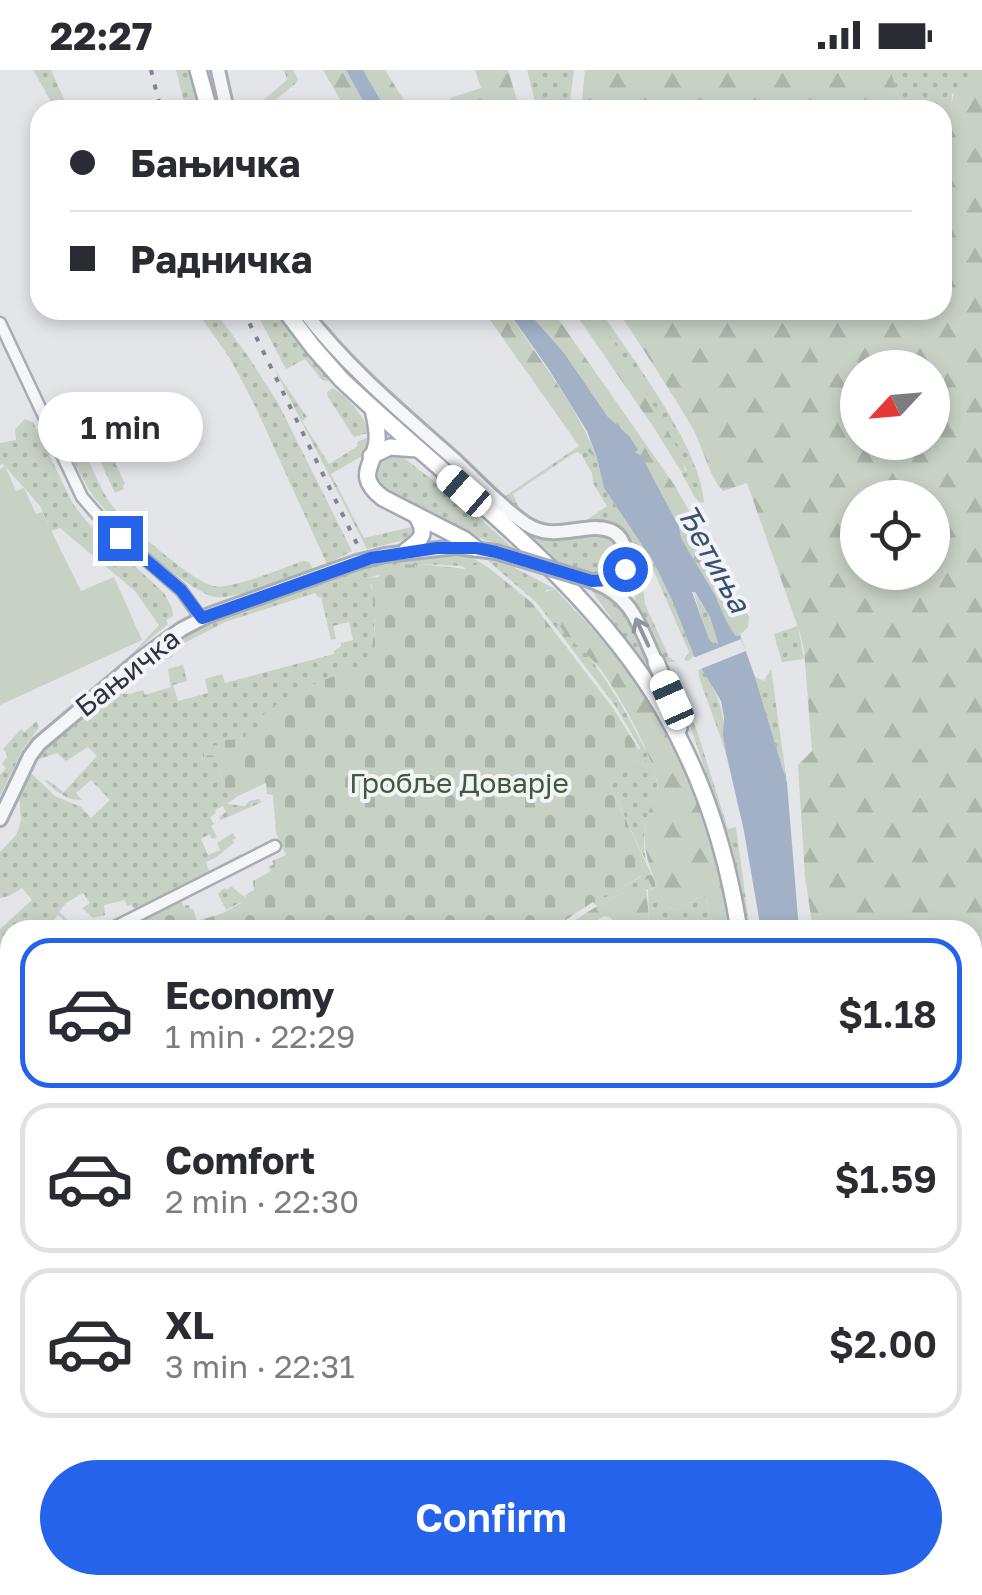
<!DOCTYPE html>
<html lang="en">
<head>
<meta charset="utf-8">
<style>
  :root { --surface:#fff; --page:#f2f2f3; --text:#2b2b33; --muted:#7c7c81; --line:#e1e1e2; --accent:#2563eb }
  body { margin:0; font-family:"Golos Text",sans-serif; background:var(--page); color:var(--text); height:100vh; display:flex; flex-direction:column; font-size:38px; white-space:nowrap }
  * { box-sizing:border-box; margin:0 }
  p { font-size:32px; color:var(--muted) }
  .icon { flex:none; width:55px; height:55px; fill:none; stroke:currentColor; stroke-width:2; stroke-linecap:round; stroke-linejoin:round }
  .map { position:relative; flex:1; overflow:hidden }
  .side { position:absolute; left:0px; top:850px; width:982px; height:675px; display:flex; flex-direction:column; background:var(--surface); border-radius:30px 30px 0 0; box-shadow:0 5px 15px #0003 }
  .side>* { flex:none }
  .hud { position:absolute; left:30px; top:30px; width:922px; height:220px; border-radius:30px; box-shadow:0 5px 15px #0003; display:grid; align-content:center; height:220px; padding:0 40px; background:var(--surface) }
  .needle { width:65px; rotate:244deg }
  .controls { position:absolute; left:840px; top:280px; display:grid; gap:20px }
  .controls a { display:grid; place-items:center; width:110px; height:110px; border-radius:50%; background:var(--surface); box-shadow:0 5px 15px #0003; font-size:50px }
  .end { position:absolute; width:45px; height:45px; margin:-22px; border:12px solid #2563eb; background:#fff; box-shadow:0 0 0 5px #fff }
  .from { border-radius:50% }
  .bubble { position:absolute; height:70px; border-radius:35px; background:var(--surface); box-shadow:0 5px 15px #0003; font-size:32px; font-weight:600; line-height:70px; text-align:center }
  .car { position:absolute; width:30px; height:60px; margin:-30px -15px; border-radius:12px; box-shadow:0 0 8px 2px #0007; background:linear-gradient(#fff 24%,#345 0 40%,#fff 0 76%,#345 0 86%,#fff 0) }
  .hud b { display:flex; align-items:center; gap:35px; height:95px; font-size:38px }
  .hud b+b { border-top:2px solid var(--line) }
  .hud i { width:25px; height:25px; background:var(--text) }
  ul { padding:18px 0 0; list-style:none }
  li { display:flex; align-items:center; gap:30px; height:150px; margin:0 20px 15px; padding:0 20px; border:5px solid var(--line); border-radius:30px }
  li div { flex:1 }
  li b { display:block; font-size:38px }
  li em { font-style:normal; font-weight:600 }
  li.on { border-color:var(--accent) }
  li>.icon { width:90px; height:90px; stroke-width:1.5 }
  .button { display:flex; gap:20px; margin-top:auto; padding:20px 40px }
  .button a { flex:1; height:115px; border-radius:60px; background:var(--accent); color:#fff; font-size:40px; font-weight:600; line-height:115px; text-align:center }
  .status { display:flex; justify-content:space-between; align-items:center; height:70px; padding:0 50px; background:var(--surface); direction:ltr }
  .status svg { height:28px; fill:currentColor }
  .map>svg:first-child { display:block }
  .grass { fill:url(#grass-dots) }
  .forest { fill:url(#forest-firs); fill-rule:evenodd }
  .cemetery { fill:url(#cemetery-stones) }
  .park { fill:url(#park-tufts) }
  .garden { fill:#c7d2c5 }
  .water { fill:#a2b1c5; fill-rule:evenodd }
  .pier { fill:#e3e5e9 }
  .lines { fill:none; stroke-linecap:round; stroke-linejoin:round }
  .minor-casing { stroke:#a8acb3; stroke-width:15 }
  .tertiary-casing { stroke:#a8acb3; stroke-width:18 }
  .primary-casing { stroke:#a3a9b4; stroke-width:20 }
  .minor { stroke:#f5f6f8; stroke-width:10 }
  .tertiary { stroke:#f5f6f8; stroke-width:12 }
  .primary { stroke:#fff; stroke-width:15 }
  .rail { stroke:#7e8491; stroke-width:4; stroke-dasharray:5 10; stroke-linecap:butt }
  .tertiary-bridge-casing { stroke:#a8acb3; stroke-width:18; stroke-linecap:butt }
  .tertiary-bridge { stroke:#f5f6f8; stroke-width:12 }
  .oneway { stroke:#90949c }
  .route { stroke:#2563eb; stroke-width:12 }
  .labels { text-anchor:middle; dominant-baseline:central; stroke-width:8; stroke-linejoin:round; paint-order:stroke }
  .street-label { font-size:28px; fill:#2c3240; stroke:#f2f4f7 }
  .park-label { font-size:28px; fill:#3f5a3b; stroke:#f2f4f7 }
  .water-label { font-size:30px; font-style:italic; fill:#3b4f6f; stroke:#f2f4f7 }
</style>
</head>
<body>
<div class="status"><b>22:27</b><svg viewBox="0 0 49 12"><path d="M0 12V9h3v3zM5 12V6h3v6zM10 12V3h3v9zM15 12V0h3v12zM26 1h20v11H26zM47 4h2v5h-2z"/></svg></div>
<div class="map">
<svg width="982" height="1525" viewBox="0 0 982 1525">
  <defs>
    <pattern id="grass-dots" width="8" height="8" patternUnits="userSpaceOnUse" patternTransform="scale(2.5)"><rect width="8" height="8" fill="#c7d2c5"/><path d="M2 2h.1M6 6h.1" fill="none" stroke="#abb5aa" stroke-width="1.8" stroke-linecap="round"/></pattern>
    <pattern id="forest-firs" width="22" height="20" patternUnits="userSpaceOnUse" patternTransform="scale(2.5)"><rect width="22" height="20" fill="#c7d2c5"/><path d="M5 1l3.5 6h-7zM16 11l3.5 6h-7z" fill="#abb5aa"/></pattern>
    <pattern id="cemetery-stones" width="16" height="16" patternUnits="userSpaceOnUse" patternTransform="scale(2.5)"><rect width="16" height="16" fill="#c7d2c5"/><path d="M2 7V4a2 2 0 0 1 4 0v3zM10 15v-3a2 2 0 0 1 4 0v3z" fill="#abb5aa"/></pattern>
    <pattern id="park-tufts" width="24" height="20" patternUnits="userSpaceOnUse" patternTransform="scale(2.5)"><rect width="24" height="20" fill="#c7d2c5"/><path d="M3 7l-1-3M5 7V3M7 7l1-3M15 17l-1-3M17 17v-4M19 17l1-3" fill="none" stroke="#abb5aa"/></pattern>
  </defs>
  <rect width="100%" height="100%" fill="#e3e5e9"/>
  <!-- grass -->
  <g class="grass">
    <path d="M33 0H51L69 40H56Z"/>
    <path d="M176 0H190L200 40H186Z"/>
    <path d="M284 0H293L298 9 295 14 263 40H251L285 12 287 9Z"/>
    <path d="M527 0H574L569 40H537Z"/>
    <path d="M891 0H982V4H979L952 24 950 66 943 72 942 40H913L897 24Z"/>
    <path d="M196 240H214L248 286 278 333 352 481 327 494 256 338 231 290Z"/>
    <path d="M255 240H276L310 287 329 308 328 311 322 310 305 289 286 299Z"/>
    <path d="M294 240H296L346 299 523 461 548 469 607 467 618 476 620 494 613 502 596 504 556 491 375 331 330 286Z"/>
    <path d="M593 240H600C631 287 700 376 704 432L701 433 696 429 681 402 686 401V399L635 307Z"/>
    <path d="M275 300 307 347 302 351 329 394 358 376 357 372 366 368 370 370 362 386 331 404 364 468 416 456 417 467 367 479Z"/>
    <path d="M333 318C346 326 367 348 368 363L354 367 328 327 327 322Z"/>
    <path d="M87 348 95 350 125 414 123 416 124 419 115 423 83 355V350Z"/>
    <path d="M25 349 33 352 73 434 88 453 164 523 172 538 173 546 166 550 168 554 130 586 159 555 135 521 60 458 51 461 40 436 3 394 0 395V373L16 370 15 359Z"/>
    <path d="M68 354 75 360C86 383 95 408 108 430 120 449 192 512 214 516 231 520 285 497 303 491L309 492 313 499C289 507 240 529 216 527 189 524 108 448 92 424 79 405 70 382 61 361Z"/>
    <path d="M579 376 597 388 604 418 654 493 672 530 694 586 688 591 684 590 689 582 652 497 640 503 645 534 669 587 676 592H668C648 576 635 541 633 515 632 505 634 494 634 484 634 453 606 451 582 453L607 436 593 413 592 403 581 384 577 382 571 385 513 424 519 438 504 427Z"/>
    <path d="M394 384 404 388 466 436 515 480C488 472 385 435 374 409 371 401 375 393 379 387Z"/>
    <path d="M456 483 468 485 489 498 468 494 467 499 461 496 420 494 419 499H416L411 495C393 495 384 506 367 508 380 527 373 570 371 592L317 613 259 663 246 664V668L218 671C216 689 220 711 230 727L237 724 238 726 227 734 245 736 249 731 259 729 262 732 221 750 219 747 226 742 223 736 215 740 216 743 210 747 214 754 211 756 217 767 212 769 210 764 201 769 208 785 220 780 217 773 233 763 236 768 233 770 234 773 215 788 206 792 209 801 241 784 244 789 137 843 131 835 127 836 125 830 104 835 105 845 93 848 82 838 90 833 83 823 66 833 59 842 79 860H76L58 845 49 856 53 860 45 856 42 860H10V873L0 868V859L32 830 22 818 9 826 0 828V782L16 765 19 758 21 749 19 723 29 701 55 726 81 737 91 748 110 730 91 710 76 723 82 730C67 731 55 721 45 711L47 710 64 722 97 686 88 677 66 691 57 683 34 691 44 678 108 623 130 624 143 620 145 625 171 617 168 599 183 595 187 611 173 615 178 631 208 623 205 609 222 604 225 613 334 584V581L341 576V573L353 570 349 552 333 556 336 569 331 570 321 527H318L315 523 225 552 171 580 173 587 163 590 159 586 191 562 215 551 358 498 387 490Z"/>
    <path d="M486 486 500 490 555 519 546 520 541 531C580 571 612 614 637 664 645 679 656 698 657 715 658 723 654 729 651 737 644 755 642 772 646 791L609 714 615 707 645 691 638 680 640 678 616 637 537 533 485 488Z"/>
    <path d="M590 518C630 530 625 553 643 583 645 588 650 591 653 596 658 605 661 616 665 626Z"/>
    <path d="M693 521 710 547 718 573 716 577 709 570Z"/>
    <path d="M798 556 804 589 782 592 774 564Z"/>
    <path d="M702 599C724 634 723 643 726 683L700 610 698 600Z"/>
    <path d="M771 599 787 713 755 607 764 611Z"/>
    <path d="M683 629 697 661 728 759 736 757 750 860H746C726 783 711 704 680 631Z"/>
    <path d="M37 651 39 657 23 679 0 726V705L6 698 2 694 7 687 6 682 3 679 21 659 24 662Z"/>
    <path d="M642 806 648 809 652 818 650 820C679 853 673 836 705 826L715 860H645L649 853 648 819H630L601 834 598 828 622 818Z"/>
    <path d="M231 816 247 829 226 840 218 824 224 818 227 820Z"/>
  </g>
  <!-- forest -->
  <g class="forest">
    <path d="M323 0H346L368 40H346Z"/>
    <path d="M363 0H385L410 40H386Z"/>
    <path d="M475 0H508L520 40H448L450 28 481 18Z"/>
    <path d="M585 0H891L897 24 913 40H581Z"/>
    <path d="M982 4V1524L547 1525 552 1515H972V860H813L805 807 798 695 812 681 804 580 800 563 747 413 723 421C710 408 703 378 693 359 669 318 643 279 617 240H942L943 72 950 66C953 38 945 7 982 4ZM858 298H932V372H858ZM858 428H932V502H858Z"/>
    <path d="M483 240H507C538 289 576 333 597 388L579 376Z"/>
    <path d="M526 240H552L675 416 749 547 748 557 740 565 736 566 730 559 715 525 681 468 635 381 637 380 607 346Z"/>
    <path d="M573 240H593C611 269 685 377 685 402L681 401 654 358Z"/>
    <path d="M555 519C581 547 609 574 631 606 684 682 715 768 730 860H715L705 826C676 834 682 851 651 826L650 820 657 816C646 789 640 769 649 741 652 731 659 723 657 712 651 681 620 627 602 601 592 588 580 579 569 568 559 556 552 542 541 531V523Z"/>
    <path d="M646 815 649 849 645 860H619L611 848 605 846 600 848 588 860H546L550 856 572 852 597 836 630 819Z"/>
    <path d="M0 868 10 873V910L0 915Z"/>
    <path d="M10 1041V1200L0 1201V1053Z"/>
  </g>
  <!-- cemetery -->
  <g class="cemetery">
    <path d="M397 494 416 495 417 499H419V494L466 499 468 494 489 498 531 532 540 543 613 638 646 691 616 707V709L609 714 657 816 652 818 648 809 645 810 641 806 622 818 599 828 601 834 597 836 593 832 558 855 550 856 546 860H116L180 829 184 836 189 835 190 839H193L197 851 223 843 241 833 240 830 246 829 245 825 254 820 253 811 271 801 269 797 274 794 272 791 286 785 276 763 273 725 267 724 266 713 238 726 236 724 231 728 225 720 216 687H204V680H210V676L217 675 218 671 245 668 246 663H259V649C288 620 333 607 370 592L375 556 372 515 366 513V508L379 507 380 499 390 500V496Z"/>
    <path d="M10 962V1025L0 1013V972Z"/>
  </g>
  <!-- park -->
  <path class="park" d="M396 1515H552L547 1525H392Z"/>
  <!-- garden -->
  <g class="garden">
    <path d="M5 396 16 421 24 418 36 444 42 442 81 521 114 507 142 570 0 635V399Z"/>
    <path d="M10 1376V1515H189L180 1525H0V1386Z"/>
    <path d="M469 1515H521L515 1525H474L466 1520Z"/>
  </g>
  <!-- water -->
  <g class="water">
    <path d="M346 0H363L386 40H368Z"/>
    <path d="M507 240H526L564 283 607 346 630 367 638 380 635 382 642 387 679 457 681 468 715 525 730 559 736 566 740 565 755 607 787 713 799 860H761L744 761 726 683 723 664 724 647 721 631 694 586 672 530 654 493 604 418 597 388 587 361 548 298ZM692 522H695L710 547 718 573 716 577 709 569Z"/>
  </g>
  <!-- pier -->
  <path class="pier" d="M741 569 746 581 698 600 693 588Z"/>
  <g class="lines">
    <!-- minor casing -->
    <g class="minor-casing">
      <g id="minor">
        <path d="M0 253 82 427 107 456 181 520 201 548"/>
        <path d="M109 860 275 776"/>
        <path d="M0 918 10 913"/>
        <path d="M0 967 10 958"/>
        <path d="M0 1047 8 1036"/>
        <path d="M0 1209 10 1207"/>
        <path d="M0 1219 10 1222"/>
        <path d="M0 1315 10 1311"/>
        <path d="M191 1525 200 1515"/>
      </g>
    </g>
    <!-- tertiary casing -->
    <g class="tertiary-casing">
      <g id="tertiary">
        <path d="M218 0 227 40"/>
        <path d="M303 240C347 298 403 344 457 392 479 413 501 437 526 454 555 473 582 452 609 460 625 465 628 485 625 499L609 510 592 511"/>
        <path d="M594 512C634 527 639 557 656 592"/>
        <path d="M0 749 30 686 39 674 140 589 182 559 209 545 357 492 385 485 456 477 496 482"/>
      </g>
    </g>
    <!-- primary casing -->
    <g class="primary-casing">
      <g id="primary">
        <path d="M198 0 209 40"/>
        <path d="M285 240 313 277 341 309C451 414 585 506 663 639 703 707 727 782 739 860"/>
        <path d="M373 339C375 349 378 360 377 371 374 396 354 406 383 428L465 470 475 478"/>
        <path d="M371 386 390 377 417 379"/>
        <path d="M406 481C422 469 428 464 416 445"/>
        <path d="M656 592 672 630 679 658"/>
        <path d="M256 1525 263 1515"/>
        <path d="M274 1525 281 1515"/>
        <path d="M326 1525 328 1515"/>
      </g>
    </g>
    <!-- minor -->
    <use href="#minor" class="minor"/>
    <!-- tertiary -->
    <use href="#tertiary" class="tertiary"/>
    <!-- primary -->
    <use href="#primary" class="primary"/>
    <!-- rail -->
    <g class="rail">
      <path d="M151 0 161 40"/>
      <path d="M243 240 357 474"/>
      <path d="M541 1525 546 1515"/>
    </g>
    <!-- tertiary-bridge casing -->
    <g class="tertiary-bridge-casing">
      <path id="tertiary-bridge" d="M496 482 592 511"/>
    </g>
    <!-- tertiary-bridge -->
    <use href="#tertiary-bridge" class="tertiary-bridge"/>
  </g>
  <!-- one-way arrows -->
  <defs><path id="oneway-shaft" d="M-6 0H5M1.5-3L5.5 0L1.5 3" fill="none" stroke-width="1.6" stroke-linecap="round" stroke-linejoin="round" transform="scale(2.5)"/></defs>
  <use class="oneway" href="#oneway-shaft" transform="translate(642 562) rotate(-115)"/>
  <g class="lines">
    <!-- route -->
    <path class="route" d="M120 468 181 520 202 548 371 488 437 478H476L496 482 592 511 609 510 625 499"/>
  </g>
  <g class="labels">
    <!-- street labels -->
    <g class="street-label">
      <text transform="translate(127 602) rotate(-38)">Бањичка</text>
    </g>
    <!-- park labels -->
    <g class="park-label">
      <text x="459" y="712">Гробље Доварје</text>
    </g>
    <!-- water labels -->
    <g class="water-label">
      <text transform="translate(714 488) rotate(61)">Ђетиња</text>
    </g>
  </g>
</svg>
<div class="controls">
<a><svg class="needle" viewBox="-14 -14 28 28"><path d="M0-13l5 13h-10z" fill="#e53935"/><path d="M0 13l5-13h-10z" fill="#7c7c81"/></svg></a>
<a><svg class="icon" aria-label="locate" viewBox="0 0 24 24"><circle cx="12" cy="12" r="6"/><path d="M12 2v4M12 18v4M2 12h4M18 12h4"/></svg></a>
</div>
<i class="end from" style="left:625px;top:499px"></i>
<i class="end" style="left:120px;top:468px"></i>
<div class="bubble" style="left:38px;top:322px;width:165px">1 min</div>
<i class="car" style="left:464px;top:421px;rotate:311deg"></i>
<i class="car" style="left:672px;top:630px;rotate:336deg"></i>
<div class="hud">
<b><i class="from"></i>Бањичка</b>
<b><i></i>Радничка</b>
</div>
<section class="side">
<ul>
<li class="on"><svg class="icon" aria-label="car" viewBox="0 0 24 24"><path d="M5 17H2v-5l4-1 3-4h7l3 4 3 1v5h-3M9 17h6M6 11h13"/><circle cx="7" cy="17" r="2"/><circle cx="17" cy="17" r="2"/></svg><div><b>Economy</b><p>1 min · 22:29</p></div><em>$1.18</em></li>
<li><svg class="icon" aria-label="car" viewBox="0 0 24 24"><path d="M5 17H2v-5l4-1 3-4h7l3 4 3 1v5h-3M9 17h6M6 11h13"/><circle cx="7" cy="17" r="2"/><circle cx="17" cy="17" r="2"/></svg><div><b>Comfort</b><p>2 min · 22:30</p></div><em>$1.59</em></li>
<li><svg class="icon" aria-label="car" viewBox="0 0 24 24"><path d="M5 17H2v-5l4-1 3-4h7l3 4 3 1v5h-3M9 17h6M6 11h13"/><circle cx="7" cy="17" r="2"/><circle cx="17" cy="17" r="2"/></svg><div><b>XL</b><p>3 min · 22:31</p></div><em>$2.00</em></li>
</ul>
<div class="button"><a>Confirm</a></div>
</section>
</div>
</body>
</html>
